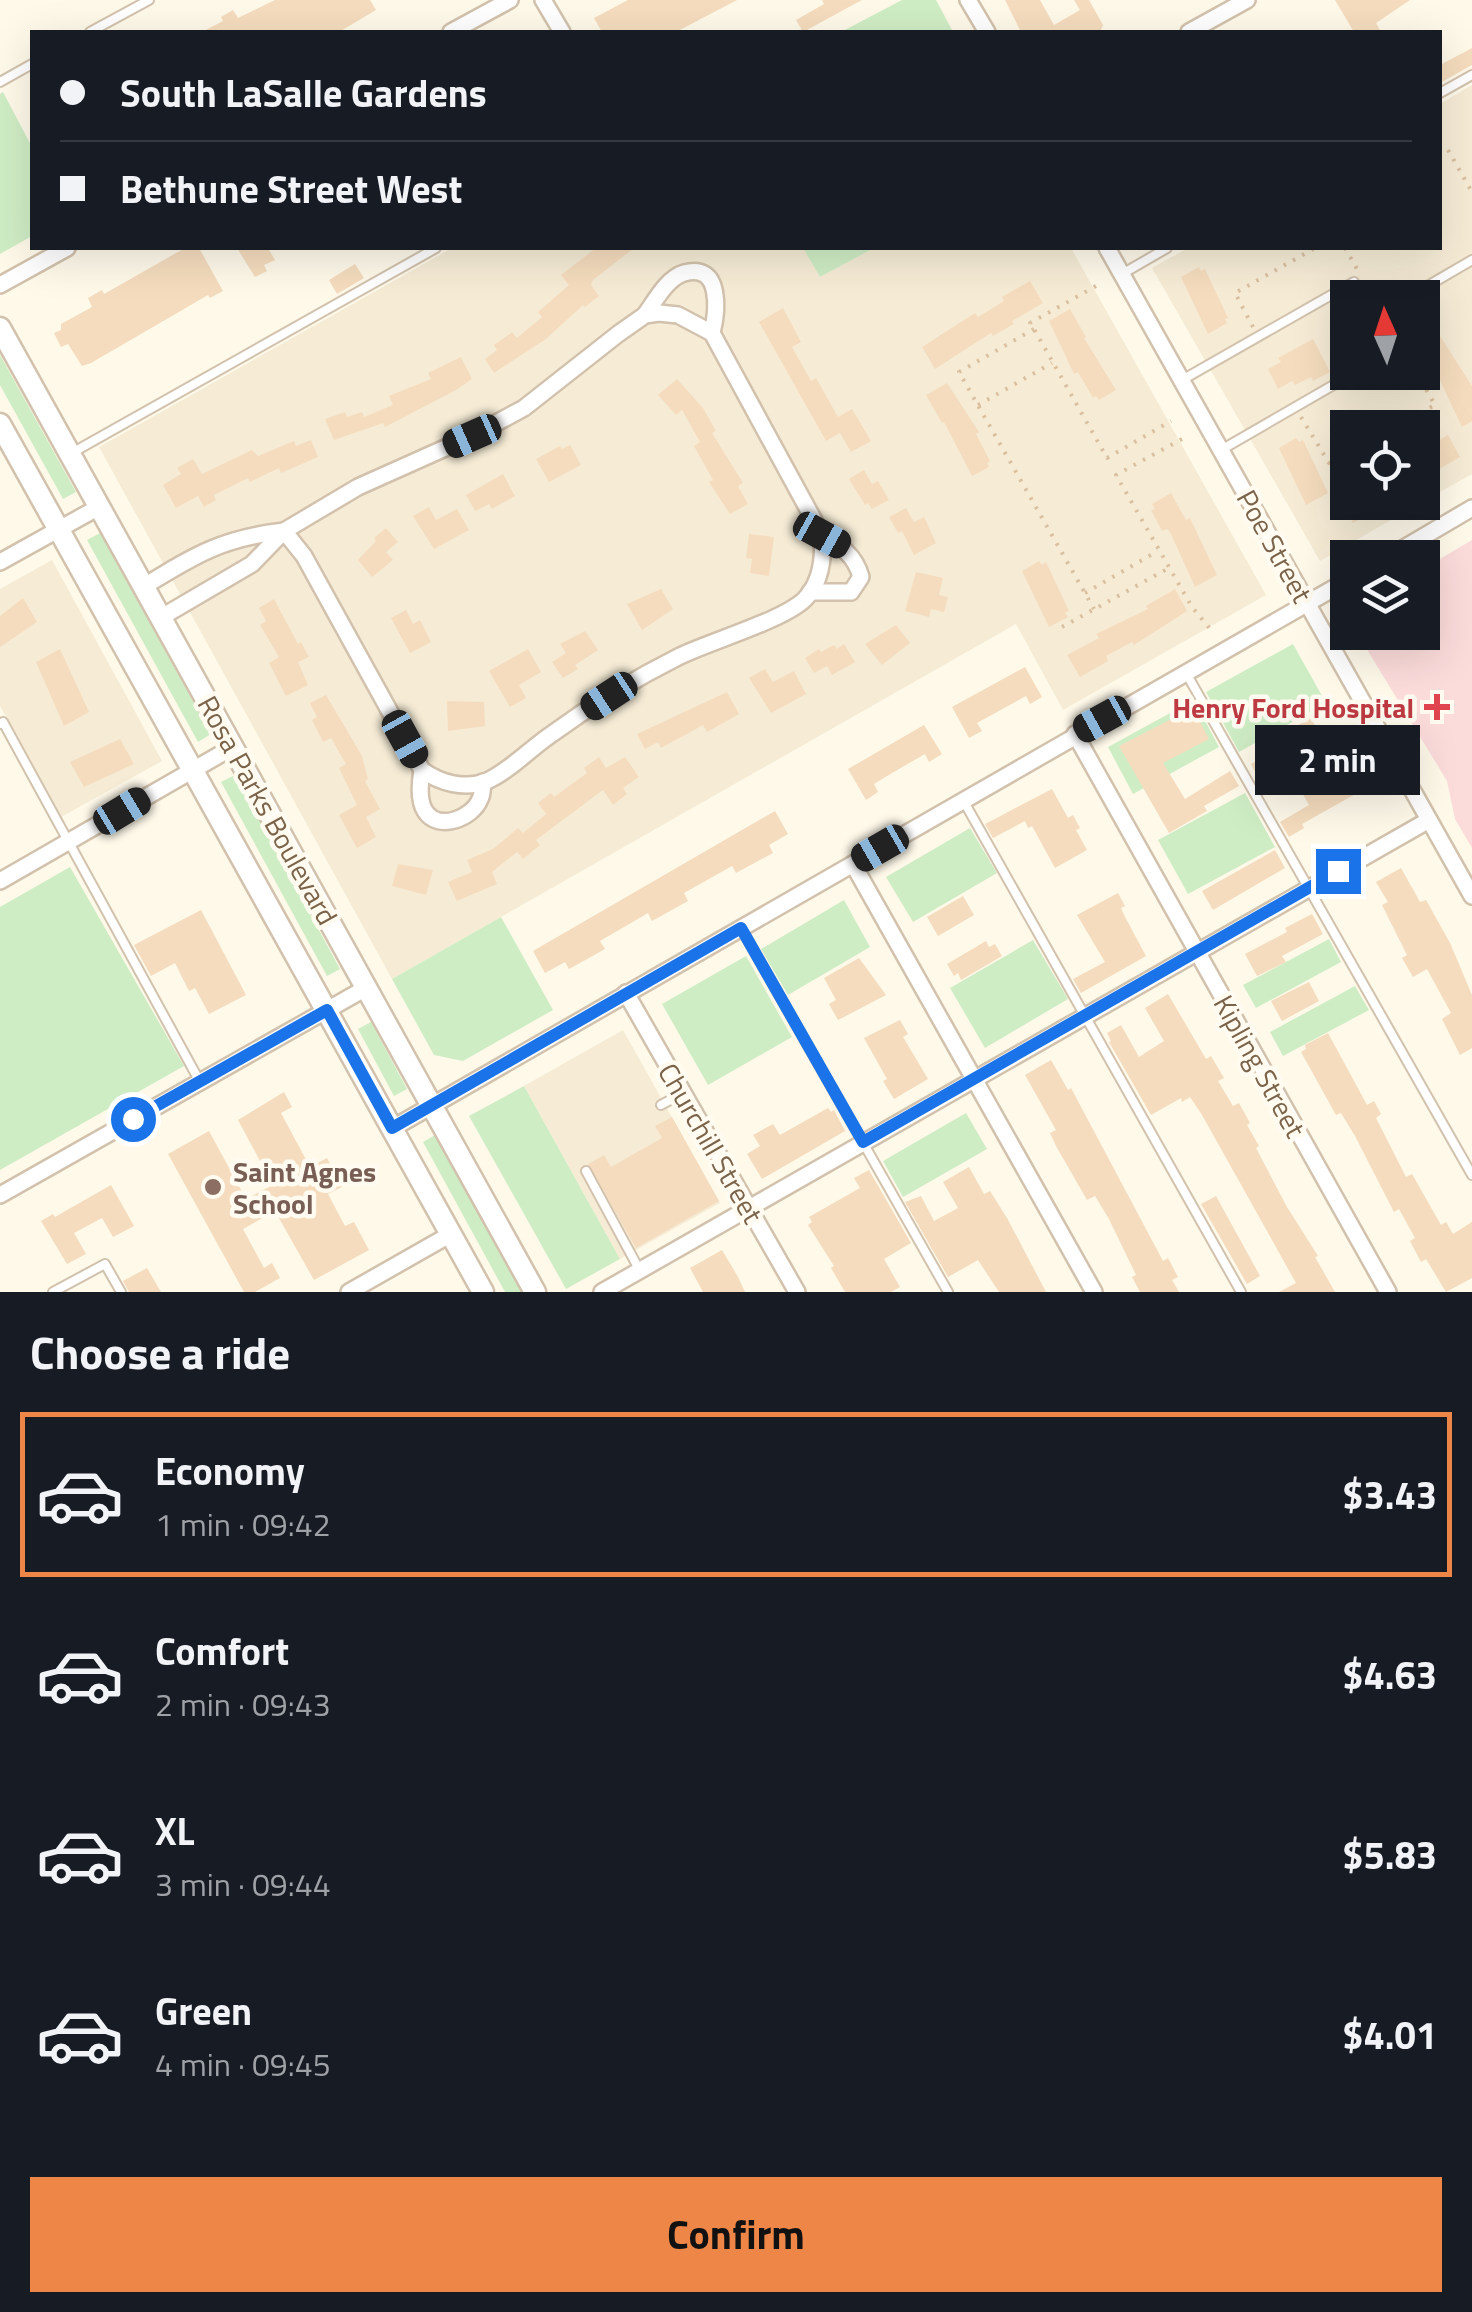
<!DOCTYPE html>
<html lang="en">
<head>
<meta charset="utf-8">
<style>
  :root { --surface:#171b24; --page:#242831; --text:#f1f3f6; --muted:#9ea1a6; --line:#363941; --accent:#ee8647 }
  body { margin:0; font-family:"Titillium Web",sans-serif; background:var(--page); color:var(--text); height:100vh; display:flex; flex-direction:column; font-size:38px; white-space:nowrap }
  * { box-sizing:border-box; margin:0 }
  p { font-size:32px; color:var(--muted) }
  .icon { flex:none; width:55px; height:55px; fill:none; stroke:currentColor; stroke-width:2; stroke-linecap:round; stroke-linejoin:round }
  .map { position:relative; height:1292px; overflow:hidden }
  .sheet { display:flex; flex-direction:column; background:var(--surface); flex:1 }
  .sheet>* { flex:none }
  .top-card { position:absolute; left:30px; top:30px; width:1412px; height:220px; border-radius:0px; box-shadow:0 10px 40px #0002; display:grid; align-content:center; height:220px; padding:0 30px; background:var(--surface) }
  .needle { width:65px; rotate:357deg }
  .buttons { position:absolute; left:1330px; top:280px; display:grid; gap:20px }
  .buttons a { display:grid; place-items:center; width:110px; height:110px; border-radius:0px; background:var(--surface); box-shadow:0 10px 40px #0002; font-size:50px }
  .end { position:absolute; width:45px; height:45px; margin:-22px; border:12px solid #1a73e8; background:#fff; box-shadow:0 0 0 5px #fff }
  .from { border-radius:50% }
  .bubble { position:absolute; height:70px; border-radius:0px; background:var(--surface); box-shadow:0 10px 40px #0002; font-size:32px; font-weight:700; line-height:70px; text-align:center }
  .car { position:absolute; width:30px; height:60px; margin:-30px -15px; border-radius:12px; box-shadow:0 0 8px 2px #0007; background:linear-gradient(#222 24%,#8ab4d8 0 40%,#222 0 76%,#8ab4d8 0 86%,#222 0) }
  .top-card b { display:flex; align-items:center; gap:35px; height:95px; font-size:38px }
  .top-card b+b { border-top:2px solid var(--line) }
  .top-card i { width:25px; height:25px; background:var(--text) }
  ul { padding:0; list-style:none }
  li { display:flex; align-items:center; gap:30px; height:165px; margin:0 20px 15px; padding:0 10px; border:5px solid transparent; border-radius:0px }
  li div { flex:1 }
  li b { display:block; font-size:38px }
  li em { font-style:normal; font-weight:700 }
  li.current { border-color:var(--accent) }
  li>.icon { width:90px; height:90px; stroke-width:1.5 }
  h2 { padding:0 30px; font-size:45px; line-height:120px }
  .primary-button { display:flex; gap:20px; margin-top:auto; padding:20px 30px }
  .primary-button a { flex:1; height:115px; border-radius:0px; background:var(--accent); color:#111; font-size:40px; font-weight:700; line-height:115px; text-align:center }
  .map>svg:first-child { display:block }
  .residential { fill:#f6ecd6; fill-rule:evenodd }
  .medical { fill:#fcdcdb }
  .green { fill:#cfedc5 }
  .building { fill:#f5dcbe }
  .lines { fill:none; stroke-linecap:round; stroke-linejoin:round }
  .service-casing { stroke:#d2c2ad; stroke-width:12 }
  .minor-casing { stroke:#d2c2ad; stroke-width:20 }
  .tertiary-casing { stroke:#d2c2ad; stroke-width:25 }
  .path { stroke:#dbc0a0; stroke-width:4; stroke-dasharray:2.5 8; stroke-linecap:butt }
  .service { stroke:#fff; stroke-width:8 }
  .minor { stroke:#fff; stroke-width:15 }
  .tertiary { stroke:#fff; stroke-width:20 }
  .route { stroke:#1a73e8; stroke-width:12 }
  .health-dot { fill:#e0444e; stroke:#fffbf0; stroke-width:4 }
  .education-dot { fill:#8d6e63; stroke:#fffbf0; stroke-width:4 }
  .labels { text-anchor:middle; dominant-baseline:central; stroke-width:9; stroke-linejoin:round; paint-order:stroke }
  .street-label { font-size:28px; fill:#7b634a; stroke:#fffbf0 }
  .health-label { font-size:28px; font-weight:bold; fill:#be3a42; stroke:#fffbf0; text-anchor:end }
  .education-label { font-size:28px; font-weight:bold; fill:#785e54; stroke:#fffbf0; text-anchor:start }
</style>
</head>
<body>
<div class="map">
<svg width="1472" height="1292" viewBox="0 0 1472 1292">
  <rect width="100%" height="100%" fill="#fef9e9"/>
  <!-- residential -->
  <g class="residential">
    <path d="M1472 85V474L1422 502V428H1348V502H1422L1320 561 1152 268 1188 248H1440V104ZM1348 298H1422V372H1348Z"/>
    <path d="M452 248H803L820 277 874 248H1071L1266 595 1063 710 1016 624 392 979 99 447Z"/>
    <path d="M52 560 162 761 61 817 0 706V589Z"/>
    <path d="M623 1030 720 1203 620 1259 524 1086Z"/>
  </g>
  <!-- medical -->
  <path class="medical" d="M1472 540V848L1455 819 1447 781 1357 633 1422 632 1423 569Z"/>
  <!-- green -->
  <g class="green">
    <path d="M902 0H936L953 32H841Z"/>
    <path d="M3 92 32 147V236L0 254V94Z"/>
    <path d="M803 248H874L820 277Z"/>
    <path d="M0 355 76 492 63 499 0 385Z"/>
    <path d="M100 533 211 734 198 742 87 540Z"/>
    <path d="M1293 644 1326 703 1239 752 1206 692Z"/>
    <path d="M1194 700 1219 747 1133 794 1108 747Z"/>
    <path d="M235 775 340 969 327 976 221 782Z"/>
    <path d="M1245 793 1275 847 1188 894 1158 840Z"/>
    <path d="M970 828 997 873 913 922 886 877Z"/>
    <path d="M70 867 184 1066 0 1170V907Z"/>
    <path d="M844 900 870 947 788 995 761 949Z"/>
    <path d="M501 917 553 1010 463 1061 434 1055 392 979Z"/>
    <path d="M1329 939 1341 962 1256 1008 1243 985Z"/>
    <path d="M1033 940 1068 999 985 1048 950 988Z"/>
    <path d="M746 956 792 1037 708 1085 662 1004Z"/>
    <path d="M1355 986 1369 1010 1283 1056 1270 1032Z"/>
    <path d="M371 1022 407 1089 394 1096 358 1029Z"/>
    <path d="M524 1086 620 1259 566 1289 469 1116Z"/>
    <path d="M966 1113 987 1149 903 1197 883 1161Z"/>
    <path d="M435 1135 521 1292H505L423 1142Z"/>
  </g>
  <!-- building -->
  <g class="building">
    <path d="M275 0H370L376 10 339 32H202L223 21 221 17 233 10 238 18Z"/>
    <path d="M628 0H737L676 32H602L594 18Z"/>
    <path d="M822 0H862L803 32 796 20 824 4Z"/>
    <path d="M1005 0H1040L1054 25 1080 10 1074 0H1089L1103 25 1100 32H1021Z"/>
    <path d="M1335 0H1410L1376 23 1381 32H1354Z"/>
    <path d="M1472 48V65L1440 83V65Z"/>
    <path d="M185 248H199L223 291 210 298 208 295 91 363 82 366 68 344 61 347 54 333 61 330V324L92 307 88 298 102 290 104 294Z"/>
    <path d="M237 248H268L275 260 264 265 267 271 255 277Z"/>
    <path d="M596 248H634L593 280 591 285 599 296 585 307 583 305 546 339 494 373 485 359 497 350 494 345 512 332 517 338 542 317 538 312 569 285 561 275Z"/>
    <path d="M355 264 364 278 337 294 329 280Z"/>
    <path d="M1199 267 1201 271 1205 269 1228 318 1225 319 1227 323 1208 334 1181 277Z"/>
    <path d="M1030 281 1043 303 1012 321 1014 324 993 336 991 333 935 369 922 347 975 313 978 317 1004 301 1002 297Z"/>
    <path d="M783 308 801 342 792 347 811 381 816 378 838 417 852 409 871 441 851 452 840 433 826 441 759 322Z"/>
    <path d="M1070 309 1086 337 1084 338 1116 390 1099 400 1096 396 1093 398 1078 372 1074 374 1049 321Z"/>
    <path d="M1438 333 1472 386V421L1462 427 1436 372 1434 368 1429 371 1422 359V342Z"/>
    <path d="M1313 339 1330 372 1313 381 1311 377 1295 385 1292 381 1278 389 1268 369 1281 362 1278 358Z"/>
    <path d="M461 357 472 379 456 390 385 427 383 423 334 440 325 419 345 412 347 417 362 412 364 417 393 405 389 396 431 379 428 373Z"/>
    <path d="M677 379 703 408 716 431 712 433 743 483 738 486 748 504 730 514 709 482 713 480 694 446 700 442 682 410 676 415 658 395Z"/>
    <path d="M947 383 979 432 976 434 990 461 987 463 989 467 972 476 944 422 942 423 926 395Z"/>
    <path d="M1448 435 1460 457 1422 479V450Z"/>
    <path d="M1296 438 1299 442 1303 440 1328 493 1306 505 1279 448Z"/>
    <path d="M311 440 318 457 281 473 279 468 250 482 248 478 214 495 216 500 204 507 198 496 176 508 163 485 181 474 177 468 193 459 202 474 252 450 258 456 294 441 296 446Z"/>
    <path d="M570 445 581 465 549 482 536 459 560 446 562 449Z"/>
    <path d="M864 470 872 484 878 481 889 500 872 509 868 503 865 505 849 479Z"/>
    <path d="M503 474 515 496 492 509 489 504 475 511 466 495Z"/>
    <path d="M1171 493 1186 520 1190 518 1217 575 1195 587 1170 532 1167 529 1162 531 1151 510 1155 509 1152 504Z"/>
    <path d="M1341 502H1390L1353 523Z"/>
    <path d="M429 507 436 520 457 509 469 530 434 549 413 516Z"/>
    <path d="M906 508 914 522 924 517 936 543 914 555 902 531 898 533 889 517Z"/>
    <path d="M386 528 398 542 386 552 393 560 372 577 358 560 376 541 374 538Z"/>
    <path d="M749 534 774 537 769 576 750 573 752 559 746 558Z"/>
    <path d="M1039 561 1042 565 1046 562 1069 611 1065 613 1068 617 1049 627 1022 571Z"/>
    <path d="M916 572 943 578 939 595 948 597 944 612 931 609 929 617 905 611Z"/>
    <path d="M661 589 673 609 642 630 627 604Z"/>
    <path d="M1175 589 1187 611 1134 645 1132 642 1106 656 1108 661 1080 677 1067 655 1099 638 1096 634 1148 609 1146 606Z"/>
    <path d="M23 598 37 622 0 647V616Z"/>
    <path d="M274 599 298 644 301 642 309 657 298 662 308 685 286 696 269 663 279 657 260 625 266 621 259 608Z"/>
    <path d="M406 610 413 624 420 620 431 642 410 653 391 618Z"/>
    <path d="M896 625 910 643 882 665 865 644Z"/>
    <path d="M585 631 598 650 575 665 578 669 563 678 552 662 566 653 560 644Z"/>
    <path d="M844 644 855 662 832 675 827 666 814 673 805 658 819 649 821 652 834 645 837 649Z"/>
    <path d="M60 649 89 712 64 726 36 662Z"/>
    <path d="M528 649 541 672 519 685 526 698 510 707 489 671Z"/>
    <path d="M1025 667 1042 697 1030 704 1026 696 1006 707 977 723 982 731 969 738 952 707Z"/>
    <path d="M765 669 773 682 794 671 806 694 771 713 749 678Z"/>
    <path d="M727 692 739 714 707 732 703 725 661 748 658 742 645 749 637 734Z"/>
    <path d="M326 695 362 756 368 779 365 781 380 809 366 817 376 837 357 848 339 815 357 805 339 768 346 764 331 738 323 742 312 720 317 717 310 703Z"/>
    <path d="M447 701 484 702 485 726 448 731Z"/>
    <path d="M1193 708 1209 739 1163 763 1185 799 1230 771 1239 786 1204 806 1207 811 1169 833 1119 746Z"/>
    <path d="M1311 718 1343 774 1348 772 1359 792 1302 824 1304 828 1289 837 1280 822 1309 805 1286 764 1259 779 1251 764 1275 751 1269 741Z"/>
    <path d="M924 725 942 754 929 762 925 754 892 773 874 784 878 792 866 800 848 769Z"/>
    <path d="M120 739 134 764 84 787 70 762Z"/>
    <path d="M599 757 606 768 625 757 639 777 623 788 627 794 613 805 603 790 536 840 540 845 523 859 517 852 492 872 497 884 457 901 448 882 472 872 467 860 493 849 518 828 523 833 546 814 538 803 551 793 554 797 587 773 584 768Z"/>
    <path d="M1052 789 1068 818 1073 815 1080 828 1076 830 1087 850 1055 868 1032 826 1028 828 1025 821 993 838 985 824Z"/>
    <path d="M775 811 788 834 769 845 773 853 736 873 732 866 684 893 688 901 652 921 648 913 600 941 605 949 569 969 565 962 545 973 533 951Z"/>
    <path d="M1275 850 1285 868 1213 910 1202 891Z"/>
    <path d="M398 864 433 870 426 895 392 886Z"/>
    <path d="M1401 868 1420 902 1426 900 1450 943 1472 995V1048L1460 1055 1442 1019 1451 1013 1427 969 1413 977 1402 958 1407 955 1382 905 1388 902 1376 882Z"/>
    <path d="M1118 893 1125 906 1121 908 1124 915 1146 956 1081 993 1073 979 1105 962 1077 915Z"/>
    <path d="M963 896 974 915 938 936 927 917Z"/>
    <path d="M201 910 246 995 209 1014 195 988 189 991 175 963 151 976 134 945Z"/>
    <path d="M1312 914 1323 934 1282 956 1286 962 1257 976 1245 954 1287 932 1285 928Z"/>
    <path d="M986 941 989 947 995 944 1002 956 961 980 958 973 954 976 947 964Z"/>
    <path d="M859 958 886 995 838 1020 829 1004 836 1000 824 978Z"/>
    <path d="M1309 982 1319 1001 1282 1021 1271 1001Z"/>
    <path d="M1168 994 1206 1059 1211 1056 1224 1078 1218 1081 1233 1106 1239 1103 1250 1123 1247 1125 1259 1146 1256 1148 1287 1207 1318 1256 1315 1257 1335 1292H1279L1296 1283 1202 1115 1190 1097 1182 1102 1181 1098 1151 1115 1109 1042 1111 1041 1107 1033 1121 1025 1139 1057 1164 1041 1145 1008Z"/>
    <path d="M900 1020 908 1034 903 1037 928 1079 894 1099 883 1081 887 1079 864 1038Z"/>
    <path d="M1328 1033 1367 1105 1374 1101 1381 1114 1376 1118 1406 1177 1412 1174 1441 1225 1446 1222 1453 1234 1472 1222V1278L1446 1292 1426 1259 1421 1262 1410 1241 1415 1238 1399 1209 1394 1212 1355 1136 1341 1113 1336 1115 1301 1052 1306 1049 1305 1045Z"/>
    <path d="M1051 1060 1068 1090 1071 1088 1163 1261 1168 1258 1178 1277 1172 1280 1179 1292H1140L1132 1277 1136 1275 1109 1219 1095 1196 1087 1200 1056 1146 1050 1133 1056 1130 1025 1075Z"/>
    <path d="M284 1092 292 1107 281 1113 310 1167 327 1158 342 1187 328 1194 345 1226 354 1222 369 1250 314 1280 275 1211 243 1229 264 1268 272 1263 280 1278 255 1292H244L168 1154 209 1131 246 1199 273 1185 238 1120Z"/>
    <path d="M828 1108 831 1112 834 1110 845 1131 762 1179 747 1154 760 1146 753 1135 773 1124 780 1135Z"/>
    <path d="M672 1117 719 1201 636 1248 588 1164 604 1155 611 1167 662 1138 655 1126Z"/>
    <path d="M969 1167 984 1194 990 1191 1007 1218 1046 1292H999L978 1260 948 1277 905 1202 921 1196 934 1221 958 1208 943 1182Z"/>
    <path d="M869 1170 911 1243 884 1259 900 1287 891 1292H845L831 1268 834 1266 808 1225 812 1222 809 1217 860 1188 854 1178Z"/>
    <path d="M111 1185 134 1226 113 1237 102 1218 74 1233 86 1254 67 1264 41 1221 53 1214 55 1217Z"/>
    <path d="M1216 1196 1260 1276 1247 1284 1201 1204Z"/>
    <path d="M722 1250 738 1277 745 1292H703L690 1268Z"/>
    <path d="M147 1268 161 1292H129L123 1281Z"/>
  </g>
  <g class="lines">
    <!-- service casing -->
    <g class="service-casing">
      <g id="service">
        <path d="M90 32 149 0"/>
        <path d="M0 82 32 64"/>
        <path d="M1440 93 1472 75"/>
        <path d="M1122 274 1167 248"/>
        <path d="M1407 298 1472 260"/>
        <path d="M1182 380 1354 282 1363 298"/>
        <path d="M1221 450 1356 372"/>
        <path d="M70 454 436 248"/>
        <path d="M1186 673 1472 1175"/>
        <path d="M0 724 3 722 200 1082"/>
        <path d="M963 800 1241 1292"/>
        <path d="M741 928 948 1292"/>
        <path d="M661 1105 683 1093"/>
        <path d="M586 1171 640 1271"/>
        <path d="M53 1292 105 1264 121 1292"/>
      </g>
    </g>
    <!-- minor casing -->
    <g class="minor-casing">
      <g id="minor">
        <path d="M543 0 562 32"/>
        <path d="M968 0 987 32"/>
        <path d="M451 32 510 0"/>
        <path d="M1189 32 1247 0"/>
        <path d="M1107 248 1472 896"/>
        <path d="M0 285 67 248"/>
        <path d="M645 315C655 301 667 278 684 273 723 262 717 313 712 333"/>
        <path d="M1387 558 1472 508"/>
        <path d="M0 562 99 507"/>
        <path d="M143 587C195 555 222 538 284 531"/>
        <path d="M810 592H851L861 577C855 555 841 546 822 535"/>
        <path d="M160 618 252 564 284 531 358 487 472 436 524 408 618 334 645 315 659 313 678 315 712 333 822 535C824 558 821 582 805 599 784 620 711 641 680 656 634 679 590 706 549 736 529 750 509 771 487 781 465 790 440 783 422 770L304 556 284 531"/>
        <path d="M1075 734 1388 1292"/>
        <path d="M422 770C420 782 418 800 425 811 438 832 473 818 480 799 483 794 482 788 483 782"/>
        <path d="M853 864 1094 1292"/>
        <path d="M0 881 233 747"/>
        <path d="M626 993 797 1292"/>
        <path d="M393 1128 1348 580"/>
        <path d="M0 1195 366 988"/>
        <path d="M349 1292 451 1234"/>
        <path d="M602 1292 1429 820"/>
      </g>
    </g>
    <!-- tertiary casing -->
    <g class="tertiary-casing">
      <g id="tertiary">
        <path d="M0 328 535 1292"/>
        <path d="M0 424 483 1292"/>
      </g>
    </g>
    <!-- path -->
    <g class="path">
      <path d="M1448 150 1472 192"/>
      <path d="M1345 248 1357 269"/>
      <path d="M1096 286 1030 323 1034 329 1107 458 1171 421"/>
      <path d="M1253 327 1235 293 1315 248"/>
      <path d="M1034 329 959 372 1094 609"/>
      <path d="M978 405 1052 363"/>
      <path d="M1301 417 1329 463 1348 453"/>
      <path d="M1393 428 1435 405 1416 372"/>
      <path d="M1182 439 1116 475 1192 607 1211 630"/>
      <path d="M1085 593 1158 551"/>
      <path d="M1062 627 1167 569"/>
    </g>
    <!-- service -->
    <use href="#service" class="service"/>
    <!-- minor -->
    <use href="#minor" class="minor"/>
    <!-- tertiary -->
    <use href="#tertiary" class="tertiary"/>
  </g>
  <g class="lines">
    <!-- route -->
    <path class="route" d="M133 1119 327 1010 392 1128 741 928 863 1142 1338 871"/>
  </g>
  <!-- markers -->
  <path class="health-dot" d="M1432 692h10v10h10v10h-10v10h-10v-10h-10v-10h10z"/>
  <circle class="education-dot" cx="213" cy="1187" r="10"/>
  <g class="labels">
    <!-- street labels -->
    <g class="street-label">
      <text transform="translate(1275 546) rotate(61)">Poe Street</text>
      <text transform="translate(268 810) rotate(61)">Rosa Parks Boulevard</text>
      <text transform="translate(1260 1066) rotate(61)">Kipling Street</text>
      <text transform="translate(711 1143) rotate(60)">Churchill Street</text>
    </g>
    <!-- health labels -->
    <g class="health-label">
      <text x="1414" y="707">Henry Ford Hospital</text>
    </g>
    <!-- education labels -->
    <g class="education-label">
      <text x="233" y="1171">Saint Agnes<tspan x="233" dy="32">School</tspan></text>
    </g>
  </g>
</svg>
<div class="buttons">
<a><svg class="needle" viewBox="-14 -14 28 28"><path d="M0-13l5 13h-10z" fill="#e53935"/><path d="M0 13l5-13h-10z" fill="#9ea1a6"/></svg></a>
<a><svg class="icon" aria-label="locate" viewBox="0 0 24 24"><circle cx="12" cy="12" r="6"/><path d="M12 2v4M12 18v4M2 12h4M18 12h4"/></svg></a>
<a><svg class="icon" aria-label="layers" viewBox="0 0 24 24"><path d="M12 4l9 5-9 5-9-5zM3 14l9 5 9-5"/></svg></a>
</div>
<i class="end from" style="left:133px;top:1119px"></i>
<i class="end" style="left:1338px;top:871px"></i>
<div class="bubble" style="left:1255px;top:725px;width:165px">2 min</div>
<i class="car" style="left:472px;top:436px;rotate:246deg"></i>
<i class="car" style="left:822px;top:535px;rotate:119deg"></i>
<i class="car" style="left:609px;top:696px;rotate:237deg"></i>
<i class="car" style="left:1102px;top:719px;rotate:241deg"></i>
<i class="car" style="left:405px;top:739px;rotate:151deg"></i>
<i class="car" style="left:122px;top:811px;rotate:59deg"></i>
<i class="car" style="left:880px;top:848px;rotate:240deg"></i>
<div class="top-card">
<b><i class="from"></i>South LaSalle Gardens</b>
<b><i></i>Bethune Street West</b>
</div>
</div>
<section class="sheet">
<h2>Choose a ride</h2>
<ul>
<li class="current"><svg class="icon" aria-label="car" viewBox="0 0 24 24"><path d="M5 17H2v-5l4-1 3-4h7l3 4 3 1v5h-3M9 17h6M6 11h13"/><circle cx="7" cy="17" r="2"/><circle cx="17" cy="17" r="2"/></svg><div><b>Economy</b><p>1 min · 09:42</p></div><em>$3.43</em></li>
<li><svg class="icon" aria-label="car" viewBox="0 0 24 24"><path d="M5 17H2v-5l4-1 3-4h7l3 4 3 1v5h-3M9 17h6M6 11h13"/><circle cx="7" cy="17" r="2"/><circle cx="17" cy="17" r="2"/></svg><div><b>Comfort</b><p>2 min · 09:43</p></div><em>$4.63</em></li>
<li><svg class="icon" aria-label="car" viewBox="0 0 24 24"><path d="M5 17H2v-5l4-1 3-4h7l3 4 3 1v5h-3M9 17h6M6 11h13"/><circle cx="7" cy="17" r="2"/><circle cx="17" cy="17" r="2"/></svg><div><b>XL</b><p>3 min · 09:44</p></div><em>$5.83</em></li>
<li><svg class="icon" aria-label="car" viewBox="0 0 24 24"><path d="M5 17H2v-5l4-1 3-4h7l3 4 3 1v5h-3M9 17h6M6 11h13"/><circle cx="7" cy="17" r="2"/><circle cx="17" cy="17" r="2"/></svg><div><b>Green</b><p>4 min · 09:45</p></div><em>$4.01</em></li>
</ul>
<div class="primary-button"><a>Confirm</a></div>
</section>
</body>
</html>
